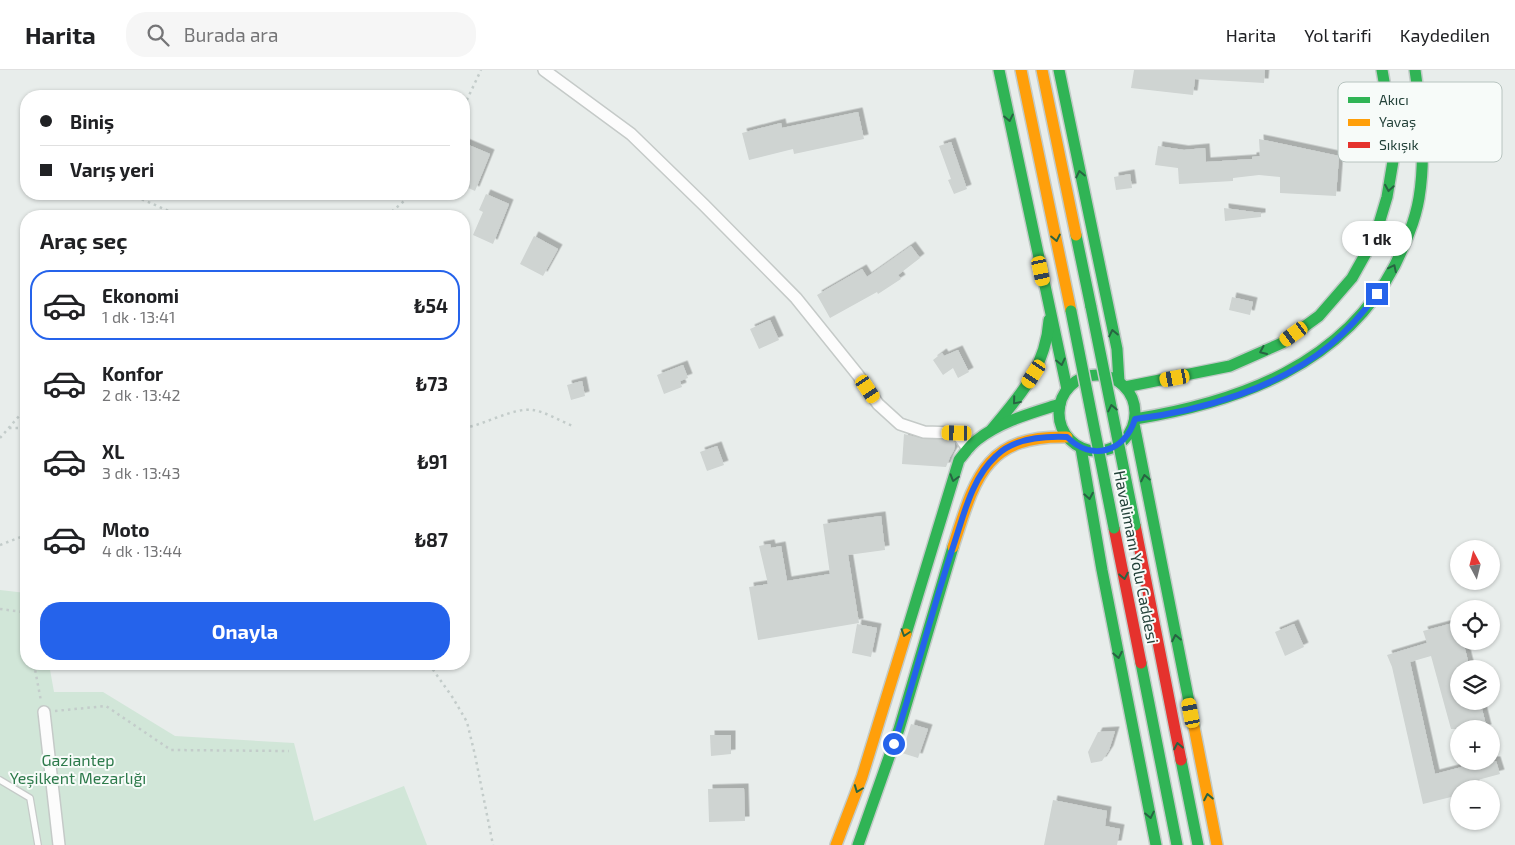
<!DOCTYPE html>
<html lang="tr">
<head>
<meta charset="utf-8">
<style>
  :root { --surface:#fff; --page:#f6f6f6; --text:#202124; --muted:#757577; --line:#e0e0e0; --accent:#2563eb }
  body { margin:0; font-family:"Exo 2",sans-serif; background:var(--page); color:var(--text); height:100vh; display:flex; flex-direction:column; font-size:19px; white-space:nowrap }
  * { box-sizing:border-box; margin:0 }
  p { font-size:16px; color:var(--muted) }
  .icon { flex:none; width:28px; height:28px; fill:none; stroke:currentColor; stroke-width:2; stroke-linecap:round; stroke-linejoin:round }
  .map { position:relative; flex:1; overflow:hidden }
  .panel { position:absolute; left:20px; top:140px; width:450px; height:460px; display:flex; flex-direction:column; background:var(--surface); border-radius:20px; box-shadow:0 1px 4px #0004 }
  .panel>* { flex:none }
  .hud { position:absolute; left:20px; top:20px; width:450px; height:110px; border-radius:20px; box-shadow:0 1px 4px #0004; display:grid; align-content:center; height:110px; padding:0 20px; background:var(--surface) }
  .needle { width:32px; rotate:353deg }
  .tools { position:absolute; left:1450px; top:470px; display:grid; gap:10px }
  .tools a { display:grid; place-items:center; width:50px; height:50px; border-radius:50%; background:var(--surface); box-shadow:0 1px 4px #0004; font-size:25px }
  .end { position:absolute; width:22px; height:22px; margin:-11px; border:6px solid #2563eb; background:#fff; box-shadow:0 0 0 2px #fff }
  .from { border-radius:50% }
  .bubble { position:absolute; height:35px; border-radius:18px; background:var(--surface); box-shadow:0 1px 4px #0004; font-size:16px; font-weight:700; line-height:35px; text-align:center }
  .car { position:absolute; width:15px; height:30px; margin:-15px -8px; border-radius:6px; box-shadow:0 0 4px 1px #0007; background:linear-gradient(#f5c518 24%,#345 0 40%,#f5c518 0 76%,#345 0 86%,#f5c518 0) }
  .hud b { display:flex; align-items:center; gap:18px; height:48px; font-size:19px }
  .hud b+b { border-top:1px solid var(--line) }
  .hud i { width:12px; height:12px; background:var(--text) }
  ul { padding:0; list-style:none }
  li { display:flex; align-items:center; gap:15px; height:70px; margin:0 10px 8px; padding:0 10px; border:2px solid transparent; border-radius:20px }
  li div { flex:1 }
  li b { display:block; font-size:19px }
  li em { font-style:normal; font-weight:700 }
  li.on { border-color:var(--accent) }
  li>.icon { width:45px; height:45px; stroke-width:1.5 }
  h2 { padding:0 20px; font-size:22px; line-height:60px }
  .cta { display:flex; gap:10px; margin-top:auto; padding:10px 20px }
  .cta a { flex:1; height:58px; border-radius:20px; background:var(--accent); color:#fff; font-size:20px; font-weight:700; line-height:58px; text-align:center }
  header { display:flex; align-items:center; gap:30px; box-sizing:border-box; height:70px; padding:0 25px; background:var(--surface); border-bottom:1px solid var(--line) }
  header strong { font-size:24px }
  nav { display:flex; gap:28px; margin-inline-start:auto; font-size:18px }
  .search { width:350px; height:45px; background:var(--page); display:flex; align-items:center; gap:12px; box-sizing:border-box; padding:0 18px; border-radius:20px; color:var(--muted); font-size:19px }
  .map>svg:first-child { display:block }
  .green { fill:#d1e6d8 }
  .building { fill:#cfd4d2; filter:url(#shadow) }
  .lines { fill:none; stroke-linecap:round; stroke-linejoin:round }
  .lane-casing { stroke:#c5cac8; stroke-width:8 }
  .street-casing { stroke:#c5cac8; stroke-width:14 }
  .fast-casing { stroke:#c3cbc8; stroke-width:14 }
  .slow-casing { stroke:#c3cbc8; stroke-width:14 }
  .jam-casing { stroke:#c3cbc8; stroke-width:14 }
  .path { stroke:#c3ccca; stroke-width:2.5; stroke-dasharray:2.5 4; stroke-linecap:butt }
  .lane { stroke:#fcfcfc; stroke-width:5.5 }
  .street { stroke:#fcfcfc; stroke-width:11 }
  .fast { stroke:#30b455; stroke-width:11 }
  .slow { stroke:#ff9f0a; stroke-width:11 }
  .jam { stroke:#e5322d; stroke-width:11 }
  .fast-bridge-casing { stroke:#c3ccc9; stroke-width:14; stroke-linecap:butt }
  .fast-bridge { stroke:#30b455; stroke-width:11 }
  .oneway { stroke:#286442 }
  .route { stroke:#2563eb; stroke-width:6 }
  .labels { text-anchor:middle; dominant-baseline:central; stroke-width:4; stroke-linejoin:round; paint-order:stroke }
  .street-label { font-size:16px; fill:#24423a; stroke:#f7fbf9 }
  .park-label { font-size:16px; fill:#2d7a4b; stroke:#f7fbf9 }
  .key { fill:#f7fbf9; stroke:#b8c4c0; stroke-width:1 }
  .key-label { font-size:14px; fill:#24423a }
</style>
</head>
<body>
<header>
<strong>Harita</strong>
<div class="search"><svg class="icon" aria-label="search" viewBox="0 0 24 24"><circle cx="10" cy="10" r="6"/><path d="M15 15l6 6"/></svg>Burada ara</div>
<nav><a>Harita</a><a>Yol tarifi</a><a>Kaydedilen</a></nav>
</header>
<div class="map">
<svg width="1515" height="775" viewBox="0 0 1515 775">
  <defs>
    <filter id="shadow"><feDropShadow dx="4.5" dy="-4.5" stdDeviation="0" flood-color="#0004"/></filter>
  </defs>
  <rect width="100%" height="100%" fill="#e8edeb"/>
  <!-- green -->
  <path class="green" d="M0 520 26 523V594H49L54 622H103L175 666 294 673 314 751 404 716 427 775H0Z"/>
  <!-- building -->
  <g class="building">
    <path d="M1134 0H1265L1264 13 1195 9 1193 25 1131 18Z"/>
    <path d="M858 42 864 69 794 84 793 79 749 90 742 63 781 53 782 58Z"/>
    <path d="M1259 69 1339 86 1336 126 1280 123V107L1259 105 1233 108V111L1179 114 1178 98 1155 95 1158 76 1184 80 1205 78 1206 92 1252 89V87L1260 86Z"/>
    <path d="M951 72 967 119 954 124 948 110 951 109 939 76Z"/>
    <path d="M464 73 490 84 475 121 464 116Z"/>
    <path d="M1130 104 1132 118 1116 120 1114 107Z"/>
    <path d="M486 124 509 134 493 174 473 165 483 142 479 140Z"/>
    <path d="M1224 138 1261 143V147L1225 151Z"/>
    <path d="M534 166 558 179 543 206 520 194Z"/>
    <path d="M911 176 920 188 898 205 901 209 878 224 877 222 830 248 817 225 862 199 867 207Z"/>
    <path d="M1232 227 1253 232 1250 245 1229 240Z"/>
    <path d="M770 250 779 270 759 279 750 259Z"/>
    <path d="M958 280 969 302 958 308 953 298 943 305 933 290 942 283 944 286Z"/>
    <path d="M683 295 688 308 680 311 682 317 664 324 657 305Z"/>
    <path d="M582 311 585 326 571 330 567 315Z"/>
    <path d="M904 364 924 369 953 370 955 373 954 380 950 387 946 397 902 394Z"/>
    <path d="M717 376 724 395 707 401 700 382Z"/>
    <path d="M881 446 885 480 848 485 859 553 758 570 749 517 768 514 759 476 770 474 771 478 781 476 787 511 830 504 823 454Z"/>
    <path d="M1457 552 1459 571H1463L1470 599H1459V631H1480L1487 659H1451L1431 586 1410 592 1435 704 1462 697 1460 691H1496L1500 704 1474 711 1476 719H1459V725L1423 734 1392 597 1387 585 1427 573 1423 561Z"/>
    <path d="M857 554 877 558 871 587 852 583Z"/>
    <path d="M1294 554 1304 577 1285 586 1275 562Z"/>
    <path d="M911 654 928 659 918 688 902 683Z"/>
    <path d="M1115 661 1109 680 1102 691 1091 693 1088 682 1098 662Z"/>
    <path d="M710 665H731V684L711 686Z"/>
    <path d="M744 718 745 751 709 752 708 719Z"/>
    <path d="M1053 730 1107 741 1105 756 1120 759 1117 775H1044Z"/>
  </g>
  <g class="lines">
    <!-- lane casing -->
    <g class="lane-casing">
      <path id="lane" d="M0 710 30 728 38 775"/>
    </g>
    <!-- street casing -->
    <g class="street-casing">
      <g id="street">
        <path d="M544 0 631 64 704 135 796 228 858 305 878 334 900 354 924 362 957 363 968 379"/>
        <path d="M44 642 59 775"/>
      </g>
    </g>
    <!-- fast casing -->
    <g class="fast-casing">
      <g id="fast">
        <path d="M999 0 1067 319"/>
        <path d="M1059 0 1117 279 1119 312"/>
        <path d="M1076 165 1091 237"/>
        <circle cx="1097" cy="343" r="38"/>
        <path d="M1125 317 1230 296 1282 273 1319 246 1352 208 1375 167 1387 127 1393 91 1392 57 1382 0"/>
        <path d="M1135 349C1239 332 1343 295 1395 195 1405 174 1415 152 1419 128 1426 86 1421 42 1415 0"/>
        <path d="M1134 354 1194 657"/>
        <path d="M992 359C1021 325 1046 296 1049 250"/>
        <path d="M1081 378 1102 500 1156 775"/>
        <path d="M906 564 959 390C965 383 970 375 977 370 1001 351 1032 343 1060 334"/>
        <path d="M1141 593 1177 775"/>
        <path d="M1181 690 1198 775"/>
        <path d="M858 775 899 659 953 477"/>
      </g>
    </g>
    <!-- slow casing -->
    <g class="slow-casing">
      <g id="slow">
        <path d="M1021 0 1071 241"/>
        <path d="M1042 0 1076 165"/>
        <path d="M953 477C975 409 984 365 1067 367"/>
        <path d="M1194 657 1217 775"/>
        <path d="M836 775 862 707 906 564"/>
      </g>
    </g>
    <!-- jam casing -->
    <g class="jam-casing">
      <g id="jam">
        <path d="M1135 455 1181 690"/>
        <path d="M1114 458 1141 593"/>
      </g>
    </g>
    <!-- path -->
    <g class="path">
      <path d="M464 36 481 0"/>
      <path d="M130 124 180 146"/>
      <path d="M387 146 412 124"/>
      <path d="M9 358H26"/>
      <path d="M464 358C484 355 514 337 533 340 546 342 560 351 573 356"/>
      <path d="M0 368 26 338"/>
      <path d="M0 475 26 465"/>
      <path d="M0 539 23 542 26 558"/>
      <path d="M34 594 41 631"/>
      <path d="M429 594 453 628 467 652 475 685 493 775"/>
      <path d="M55 641 106 636 171 680 289 681"/>
    </g>
    <!-- lane -->
    <use href="#lane" class="lane"/>
    <!-- street -->
    <use href="#street" class="street"/>
    <!-- fast -->
    <use href="#fast" class="fast"/>
    <!-- slow -->
    <use href="#slow" class="slow"/>
    <!-- jam -->
    <use href="#jam" class="jam"/>
    <!-- fast-bridge casing -->
    <g class="fast-bridge-casing">
      <g id="fast-bridge">
        <path d="M1091 237 1135 455"/>
        <path d="M1071 241 1114 458"/>
      </g>
    </g>
    <!-- fast-bridge -->
    <use href="#fast-bridge" class="fast-bridge"/>
  </g>
  <!-- one-way arrows -->
  <defs><path id="oneway-chevron" d="M-2-3.5L2.5 0L-2 3.5" fill="none" stroke-width="1.6" stroke-linecap="round" stroke-linejoin="round" transform="scale(1.25)"/></defs>
  <g class="oneway">
    <use href="#oneway-chevron" transform="translate(1009 48) rotate(78)"/>
    <use href="#oneway-chevron" transform="translate(1080 104) rotate(-102)"/>
    <use href="#oneway-chevron" transform="translate(1389 118) rotate(99)"/>
    <use href="#oneway-chevron" transform="translate(1056 168) rotate(78)"/>
    <use href="#oneway-chevron" transform="translate(1393 198) rotate(-64)"/>
    <use href="#oneway-chevron" transform="translate(1113 263) rotate(-102)"/>
    <use href="#oneway-chevron" transform="translate(1263 281) rotate(156)"/>
    <use href="#oneway-chevron" transform="translate(1061 292) rotate(77)"/>
    <use href="#oneway-chevron" transform="translate(1016 331) rotate(130)"/>
    <use href="#oneway-chevron" transform="translate(1112 338) rotate(-102)"/>
    <use href="#oneway-chevron" transform="translate(954 408) rotate(106)"/>
    <use href="#oneway-chevron" transform="translate(1145 408) rotate(-101)"/>
    <use href="#oneway-chevron" transform="translate(1089 426) rotate(80)"/>
    <use href="#oneway-chevron" transform="translate(1124 506) rotate(79)"/>
    <use href="#oneway-chevron" transform="translate(905 563) rotate(108)"/>
    <use href="#oneway-chevron" transform="translate(1176 568) rotate(-101)"/>
    <use href="#oneway-chevron" transform="translate(1118 585) rotate(79)"/>
    <use href="#oneway-chevron" transform="translate(1178 676) rotate(-101)"/>
    <use href="#oneway-chevron" transform="translate(858 719) rotate(111)"/>
    <use href="#oneway-chevron" transform="translate(1208 727) rotate(-101)"/>
    <use href="#oneway-chevron" transform="translate(1150 745) rotate(78)"/>
  </g>
  <g class="lines">
    <!-- route -->
    <path class="route" d="M894 674C915 608 932 540 954 474 964 444 972 408 996 386 1014 368 1043 366 1067 367 1092 392 1125 382 1135 349 1201 341 1278 318 1330 275 1348 260 1363 243 1377 224"/>
  </g>
  <g class="labels">
    <!-- street labels -->
    <g class="street-label">
      <text transform="translate(1137 487) rotate(79)">Havalimanı Yolu Caddesi</text>
    </g>
    <!-- park labels -->
    <g class="park-label">
      <text x="78" y="689">Gaziantep<tspan x="78" dy="18">Yeşilkent Mezarlığı</tspan></text>
    </g>
  </g>
  <!-- legend -->
  <rect x="1338" y="12" width="164" height="80" rx="8" class="key"/>
  <rect x="1348" y="27" width="22" height="6" fill="#30b455"/>
  <rect x="1348" y="49" width="22" height="7" fill="#ff9f0a"/>
  <rect x="1348" y="72" width="22" height="6" fill="#e5322d"/>
  <g class="key-label">
    <text x="1379" y="35">Akıcı</text>
    <text x="1379" y="57">Yavaş</text>
    <text x="1379" y="80">Sıkışık</text>
  </g>
</svg>
<div class="tools">
<a><svg class="needle" viewBox="-14 -14 28 28"><path d="M0-13l5 13h-10z" fill="#e53935"/><path d="M0 13l5-13h-10z" fill="#757577"/></svg></a>
<a><svg class="icon" aria-label="locate" viewBox="0 0 24 24"><circle cx="12" cy="12" r="6"/><path d="M12 2v4M12 18v4M2 12h4M18 12h4"/></svg></a>
<a><svg class="icon" aria-label="layers" viewBox="0 0 24 24"><path d="M12 4l9 5-9 5-9-5zM3 14l9 5 9-5"/></svg></a>
<a>+</a>
<a>−</a>
</div>
<i class="end from" style="left:894px;top:674px"></i>
<i class="end" style="left:1377px;top:224px"></i>
<div class="bubble" style="left:1342px;top:151px;width:70px">1 dk</div>
<i class="car" style="left:1041px;top:201px;rotate:168deg"></i>
<i class="car" style="left:1294px;top:264px;rotate:234deg"></i>
<i class="car" style="left:1034px;top:304px;rotate:213deg"></i>
<i class="car" style="left:1175px;top:308px;rotate:260deg"></i>
<i class="car" style="left:868px;top:319px;rotate:146deg"></i>
<i class="car" style="left:957px;top:363px;rotate:271deg"></i>
<i class="car" style="left:1191px;top:643px;rotate:349deg"></i>
<div class="hud">
<b><i class="from"></i>Biniş</b>
<b><i></i>Varış yeri</b>
</div>
<section class="panel">
<h2>Araç seç</h2>
<ul>
<li class="on"><svg class="icon" aria-label="car" viewBox="0 0 24 24"><path d="M5 17H2v-5l4-1 3-4h7l3 4 3 1v5h-3M9 17h6M6 11h13"/><circle cx="7" cy="17" r="2"/><circle cx="17" cy="17" r="2"/></svg><div><b>Ekonomi</b><p>1 dk · 13:41</p></div><em>₺54</em></li>
<li><svg class="icon" aria-label="car" viewBox="0 0 24 24"><path d="M5 17H2v-5l4-1 3-4h7l3 4 3 1v5h-3M9 17h6M6 11h13"/><circle cx="7" cy="17" r="2"/><circle cx="17" cy="17" r="2"/></svg><div><b>Konfor</b><p>2 dk · 13:42</p></div><em>₺73</em></li>
<li><svg class="icon" aria-label="car" viewBox="0 0 24 24"><path d="M5 17H2v-5l4-1 3-4h7l3 4 3 1v5h-3M9 17h6M6 11h13"/><circle cx="7" cy="17" r="2"/><circle cx="17" cy="17" r="2"/></svg><div><b>XL</b><p>3 dk · 13:43</p></div><em>₺91</em></li>
<li><svg class="icon" aria-label="car" viewBox="0 0 24 24"><path d="M5 17H2v-5l4-1 3-4h7l3 4 3 1v5h-3M9 17h6M6 11h13"/><circle cx="7" cy="17" r="2"/><circle cx="17" cy="17" r="2"/></svg><div><b>Moto</b><p>4 dk · 13:44</p></div><em>₺87</em></li>
</ul>
<div class="cta"><a>Onayla</a></div>
</section>
</div>
</body>
</html>
